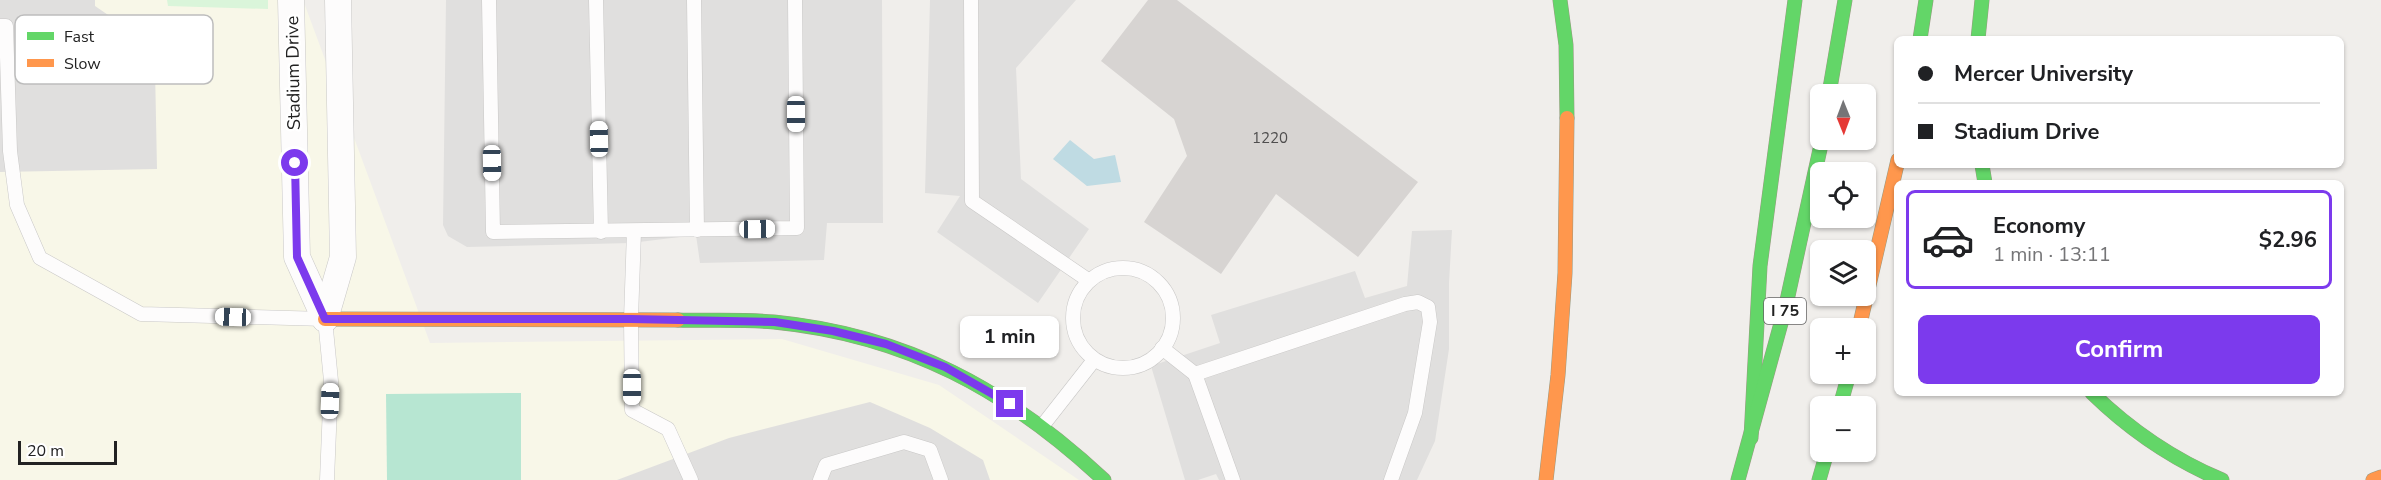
<!DOCTYPE html>
<html lang="en">
<head>
<meta charset="utf-8">
<style>
  :root { --surface:#fff; --page:#f2f2f2; --text:#202124; --muted:#757577; --line:#e0e0e0; --accent:#7c3aed }
  body { margin:0; font-family:"Nunito Sans",sans-serif; background:var(--page); color:var(--text); height:100vh; display:flex; flex-direction:column; font-size:22px; white-space:nowrap }
  * { box-sizing:border-box; margin:0 }
  p { font-size:20px; color:var(--muted) }
  .icon { flex:none; width:33px; height:33px; fill:none; stroke:currentColor; stroke-width:2; stroke-linecap:round; stroke-linejoin:round }
  .map { position:relative; flex:1; overflow:hidden }
  .side { position:absolute; left:1894px; top:180px; width:450px; height:216px; display:flex; flex-direction:column; background:var(--surface); border-radius:9px; box-shadow:0 2px 4px #0004 }
  .side>* { flex:none }
  .hud { position:absolute; left:1894px; top:36px; width:450px; height:132px; border-radius:9px; box-shadow:0 2px 4px #0004; display:grid; align-content:center; height:132px; padding:0 24px; background:var(--surface) }
  .needle { width:39px; rotate:179deg }
  .fabs { position:absolute; left:1810px; top:84px; display:grid; gap:12px }
  .fabs a { display:grid; place-items:center; width:66px; height:66px; border-radius:9px; background:var(--surface); box-shadow:0 2px 4px #0004; font-size:30px }
  .scale { position:absolute; left:18px; bottom:15px; width:99px; box-sizing:border-box; padding-left:6px; border:3px solid #222; border-top:0; font-size:16px; line-height:21px; white-space:nowrap; color:#222; -webkit-text-stroke:4px #fff; paint-order:stroke }
  .end { position:absolute; width:27px; height:27px; margin:-14px; border:8px solid #7c3aed; background:#fff; box-shadow:0 0 0 3px #fff }
  .from { border-radius:50% }
  .bubble { position:absolute; height:42px; border-radius:9px; background:var(--surface); box-shadow:0 2px 4px #0004; font-size:20px; font-weight:700; line-height:42px; text-align:center }
  .car { position:absolute; width:18px; height:36px; margin:-18px -9px; border-radius:8px; box-shadow:0 0 4px 2px #0007; background:linear-gradient(#fff 24%,#345 0 40%,#fff 0 76%,#345 0 86%,#fff 0) }
  .hud b { display:flex; align-items:center; gap:21px; height:57px; font-size:22px }
  .hud b+b { border-top:2px solid var(--line) }
  .hud i { width:15px; height:15px; background:var(--text) }
  ul { padding:10px 0 0; list-style:none }
  li { display:flex; align-items:center; gap:18px; height:99px; margin:0 12px 9px; padding:0 12px; border:3px solid transparent; border-radius:9px }
  li div { flex:1 }
  li b { display:block; font-size:22px }
  li em { font-style:normal; font-weight:700 }
  li.current { border-color:var(--accent) }
  li>.icon { width:54px; height:54px; stroke-width:1.5 }
  .action { display:flex; gap:12px; margin-top:auto; padding:12px 24px }
  .action a { flex:1; height:69px; border-radius:9px; background:var(--accent); color:#fff; font-size:24px; font-weight:700; line-height:69px; text-align:center }
  .map>svg:first-child { display:block }
  .education { fill:#f8f7e8 }
  .park { fill:#daf5da }
  .pitch { fill:#b7e6d2 }
  .parking { fill:#e0dfde }
  .water { fill:#bfdbe3 }
  .building { fill:#d7d4d2 }
  .lines { fill:none; stroke-linecap:round; stroke-linejoin:round }
  .lane-casing { stroke:#c9c8c7; stroke-width:15 }
  .street-casing { stroke:#c9c8c7; stroke-width:27 }
  .fast-casing { stroke:#999a82; stroke-width:15 }
  .slow-casing { stroke:#999a82; stroke-width:15 }
  .lane { stroke:#fdfcfc; stroke-width:14 }
  .street { stroke:#fdfcfc; stroke-width:26 }
  .fast { stroke:#63d668; stroke-width:14 }
  .slow { stroke:#ff974d; stroke-width:14 }
  .route { stroke:#7c3aed; stroke-width:8 }
  .labels { text-anchor:middle; dominant-baseline:central; stroke-width:5; stroke-linejoin:round; paint-order:stroke }
  .number-label { font-size:15px; fill:#4f4e4e }
  .shield { fill:#fff; stroke:#646464; stroke-width:1.5 }
  .shield-label { font-size:16px; font-weight:bold; fill:#222 }
  .street-label { font-size:18px; fill:#222; stroke:#fff }
  .key { fill:#fff; stroke:#bdbdbd; stroke-width:1.5 }
  .key-label { font-size:16px; fill:#222 }
</style>
</head>
<body>
<div class="map">
<svg width="2381" height="480" viewBox="0 0 2381 480">
  <rect width="100%" height="100%" fill="#f0eeeb"/>
  <!-- education -->
  <path class="education" d="M0 0H303L430 343 782 339 939 385 1079 480H0Z"/>
  <!-- park -->
  <path class="park" d="M167 0H268V9L168 6Z"/>
  <!-- pitch -->
  <path class="pitch" d="M521 393V480H387L386 394Z"/>
  <!-- parking -->
  <g class="parking">
    <path d="M0 0H95V6L114 19 154 18 157 169 0 172Z"/>
    <path d="M446 0H882L883 223H827L824 260 700 263 696 235 631 243 467 247 448 236 443 225Z"/>
    <path d="M930 0H1076L1016 68 1021 179 1089 229 1038 303 937 232 960 196 925 193Z"/>
    <path d="M1452 230 1449 283V349L1435 441 1417 480H1219L1216 474 1198 480H1185L1151 366 1220 343 1211 315 1355 271 1365 298 1407 286 1412 231Z"/>
    <path d="M870 402 930 428 983 460 990 480H617L729 438Z"/>
  </g>
  <!-- water -->
  <path class="water" d="M1070 140 1094 159 1115 155 1121 182 1087 186 1053 159Z"/>
  <!-- building -->
  <path class="building" d="M1148 0H1177L1418 182 1358 257 1276 194 1221 274 1144 222 1187 156 1174 119 1101 61Z"/>
  <g class="lines">
    <!-- lane casing -->
    <g class="lane-casing">
      <g id="lane">
        <path d="M489 0 493 232 797 228 795 0"/>
        <path d="M596 0 601 232"/>
        <path d="M694 0 697 230"/>
        <path d="M971 0 972 201 1088 280"/>
        <path d="M0 26H6L10 151 17 205 40 258 141 314 325 319 331 381 327 480"/>
        <path d="M634 231 631 319 632 410 668 429 691 480"/>
        <circle cx="1123" cy="318" r="50"/>
        <path d="M1162 348 1195 374 1405 304 1418 302 1428 307 1430 322 1415 413 1391 480"/>
        <path d="M1195 374 1233 480"/>
        <path d="M1043 425 1094 360"/>
        <path d="M820 480 826 465 904 442 930 450 941 480"/>
      </g>
    </g>
    <!-- street casing -->
    <g class="street-casing">
      <g id="street">
        <path d="M291 0 297 257 325 319"/>
        <path d="M325 319 343 257 338 0"/>
      </g>
    </g>
    <!-- fast casing -->
    <g class="fast-casing">
      <g id="fast">
        <path d="M1560 0 1566 45 1567 118"/>
        <path d="M1920 39 1926 0"/>
        <path d="M1978 39 1982 0"/>
        <path d="M1829 94 1845 0"/>
        <path d="M1982 165 1985 183"/>
        <path d="M678 320C710 321 742 319 774 322 906 335 1008 390 1104 480"/>
        <path d="M2092 393C2131 431 2172 459 2222 480"/>
        <path d="M1840 406 1849 374"/>
        <path d="M1751 438 1760 266 1795 0"/>
        <path d="M1738 480 1786 305 1822 140"/>
        <path d="M1819 480 1827 452"/>
      </g>
    </g>
    <!-- slow casing -->
    <g class="slow-casing">
      <g id="slow">
        <path d="M325 319 678 320"/>
        <path d="M1859 328 1898 160"/>
        <path d="M1546 480 1558 375 1565 273 1567 118"/>
        <path d="M2373 480 2381 477"/>
      </g>
    </g>
    <!-- lane -->
    <use href="#lane" class="lane"/>
    <!-- street -->
    <use href="#street" class="street"/>
    <!-- fast -->
    <use href="#fast" class="fast"/>
    <!-- slow -->
    <use href="#slow" class="slow"/>
  </g>
  <g class="lines">
    <!-- route -->
    <path class="route" d="M295 163 297 257 325 319H631L775 322 833 331 886 344 945 367 1010 404"/>
  </g>
  <g class="labels">
    <!-- number labels -->
    <g class="number-label">
      <text x="1270" y="138">1220</text>
    </g>
    <!-- shield labels -->
    <rect class="shield" x="1764" y="298" width="42" height="26" rx="4.5"/>
    <g class="shield-label">
      <text x="1785" y="311">I 75</text>
    </g>
    <!-- street labels -->
    <g class="street-label">
      <text transform="translate(293 73) rotate(-91)">Stadium Drive</text>
    </g>
  </g>
  <!-- legend -->
  <rect x="15" y="15" width="198" height="69" rx="9" class="key"/>
  <rect x="27" y="32" width="27" height="8" fill="#63d668"/>
  <rect x="27" y="59" width="27" height="8" fill="#ff974d"/>
  <g class="key-label">
    <text x="64" y="42">Fast</text>
    <text x="64" y="69">Slow</text>
  </g>
</svg>
<div class="fabs">
<a><svg class="needle" viewBox="-14 -14 28 28"><path d="M0-13l5 13h-10z" fill="#e53935"/><path d="M0 13l5-13h-10z" fill="#757577"/></svg></a>
<a><svg class="icon" aria-label="locate" viewBox="0 0 24 24"><circle cx="12" cy="12" r="6"/><path d="M12 2v4M12 18v4M2 12h4M18 12h4"/></svg></a>
<a><svg class="icon" aria-label="layers" viewBox="0 0 24 24"><path d="M12 4l9 5-9 5-9-5zM3 14l9 5 9-5"/></svg></a>
<a>+</a>
<a>−</a>
</div>
<div class="scale">20 m</div>
<i class="end from" style="left:295px;top:163px"></i>
<i class="end" style="left:1010px;top:404px"></i>
<div class="bubble" style="left:960px;top:316px;width:99px">1 min</div>
<i class="car" style="left:796px;top:114px;rotate:180deg"></i>
<i class="car" style="left:599px;top:139px;rotate:359deg"></i>
<i class="car" style="left:492px;top:163px;rotate:179deg"></i>
<i class="car" style="left:757px;top:229px;rotate:89deg"></i>
<i class="car" style="left:233px;top:317px;rotate:272deg"></i>
<i class="car" style="left:632px;top:387px;rotate:180deg"></i>
<i class="car" style="left:330px;top:401px;rotate:2deg"></i>
<div class="hud">
<b><i class="from"></i>Mercer University</b>
<b><i></i>Stadium Drive</b>
</div>
<section class="side">
<ul>
<li class="current"><svg class="icon" aria-label="car" viewBox="0 0 24 24"><path d="M5 17H2v-5l4-1 3-4h7l3 4 3 1v5h-3M9 17h6M6 11h13"/><circle cx="7" cy="17" r="2"/><circle cx="17" cy="17" r="2"/></svg><div><b>Economy</b><p>1 min · 13:11</p></div><em>$2.96</em></li>
</ul>
<div class="action"><a>Confirm</a></div>
</section>
</div>
</body>
</html>
